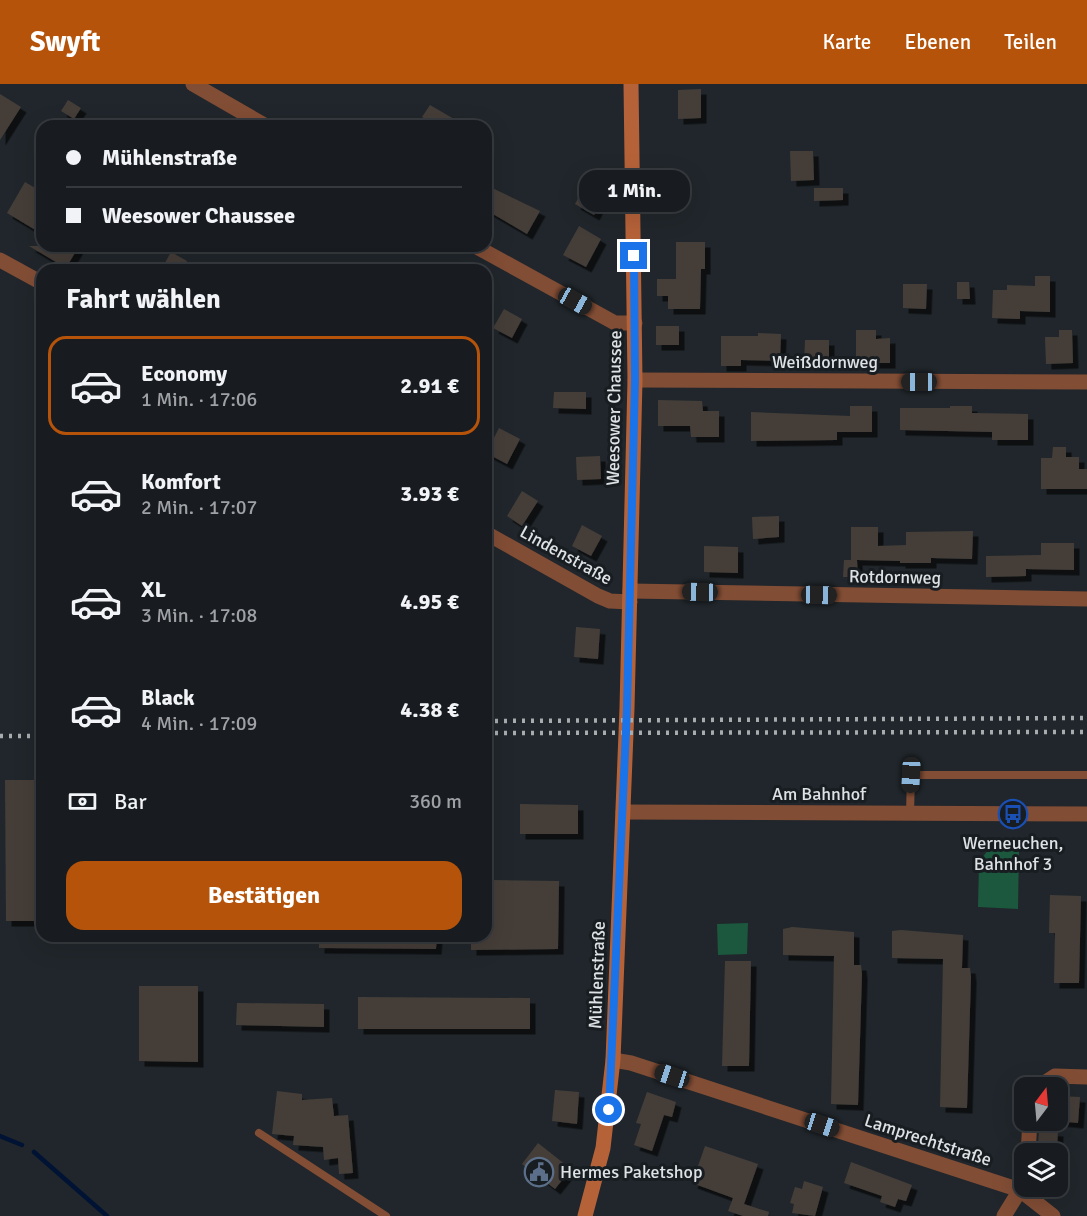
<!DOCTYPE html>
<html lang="de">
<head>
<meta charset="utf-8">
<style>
  :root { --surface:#181c20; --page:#25292d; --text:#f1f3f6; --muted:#9fa1a5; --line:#363a3e; --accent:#b45309 }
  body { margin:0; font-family:Signika,sans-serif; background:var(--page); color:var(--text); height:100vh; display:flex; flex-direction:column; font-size:22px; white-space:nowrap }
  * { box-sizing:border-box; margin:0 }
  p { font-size:20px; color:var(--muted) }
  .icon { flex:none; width:33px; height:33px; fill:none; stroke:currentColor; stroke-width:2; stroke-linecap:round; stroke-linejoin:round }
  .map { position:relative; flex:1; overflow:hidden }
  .drawer { position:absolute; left:36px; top:180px; width:456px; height:678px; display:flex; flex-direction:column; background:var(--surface); border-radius:18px; box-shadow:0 6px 24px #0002,0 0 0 2px var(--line) }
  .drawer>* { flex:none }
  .guide { position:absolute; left:36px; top:36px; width:456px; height:132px; border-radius:18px; box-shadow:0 6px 24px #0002,0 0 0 2px var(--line); display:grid; align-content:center; height:132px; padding:0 30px; background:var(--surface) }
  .needle { width:39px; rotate:16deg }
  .controls { position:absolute; left:1014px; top:993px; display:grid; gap:12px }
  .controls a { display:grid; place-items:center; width:54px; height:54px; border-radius:12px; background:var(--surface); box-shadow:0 6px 24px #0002,0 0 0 2px var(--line); font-size:30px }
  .end { position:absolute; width:27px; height:27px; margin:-14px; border:8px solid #1a73e8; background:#fff; box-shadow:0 0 0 3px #fff }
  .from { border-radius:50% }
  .bubble { position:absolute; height:42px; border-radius:18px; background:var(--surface); box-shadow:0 6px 24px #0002,0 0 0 2px var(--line); font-size:20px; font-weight:800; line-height:42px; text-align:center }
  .car { position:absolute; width:18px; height:36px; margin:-18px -9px; border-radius:8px; box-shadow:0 0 4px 2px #0007; background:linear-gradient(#222 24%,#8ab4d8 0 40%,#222 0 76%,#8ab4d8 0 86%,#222 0) }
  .guide b { display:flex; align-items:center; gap:21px; height:57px; font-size:22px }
  .guide b+b { border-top:2px solid var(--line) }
  .guide i { width:15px; height:15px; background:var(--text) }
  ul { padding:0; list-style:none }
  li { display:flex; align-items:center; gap:18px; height:99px; margin:0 12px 9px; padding:0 18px; border:3px solid transparent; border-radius:18px }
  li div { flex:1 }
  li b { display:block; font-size:22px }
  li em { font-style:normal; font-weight:800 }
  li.current { border-color:var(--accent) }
  li>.icon { width:54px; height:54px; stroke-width:1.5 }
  h2 { padding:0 30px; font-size:27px; line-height:72px }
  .pay { display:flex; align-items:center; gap:15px; height:66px; padding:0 30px; font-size:22px }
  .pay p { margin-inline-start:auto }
  .primary-button { display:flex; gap:12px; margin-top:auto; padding:12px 30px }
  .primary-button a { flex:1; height:69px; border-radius:18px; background:var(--accent); color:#fff; font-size:24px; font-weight:800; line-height:69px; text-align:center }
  header { display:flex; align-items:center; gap:36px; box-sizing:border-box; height:84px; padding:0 30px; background:var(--accent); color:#fff }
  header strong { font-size:28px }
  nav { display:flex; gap:33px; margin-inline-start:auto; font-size:21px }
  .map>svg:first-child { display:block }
  .green { fill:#1b583d }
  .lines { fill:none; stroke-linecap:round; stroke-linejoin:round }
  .stream { stroke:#001334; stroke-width:4.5 }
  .building { fill:#443e39; filter:url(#shadow) }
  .service { stroke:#824d35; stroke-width:8 }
  .minor { stroke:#824d35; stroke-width:15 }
  .secondary { stroke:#b66239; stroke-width:15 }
  .rail { stroke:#a7acaf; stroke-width:4.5; stroke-dasharray:3 6; stroke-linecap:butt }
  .route { stroke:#1a73e8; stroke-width:8 }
  .labels { text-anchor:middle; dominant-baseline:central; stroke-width:6; stroke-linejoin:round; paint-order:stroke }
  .street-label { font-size:18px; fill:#dee2e5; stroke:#171d21 }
  .poi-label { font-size:18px; fill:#dee2e5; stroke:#171d21 }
</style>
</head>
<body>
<header>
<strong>Swyft</strong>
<nav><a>Karte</a><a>Ebenen</a><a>Teilen</a></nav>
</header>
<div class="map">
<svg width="1087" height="1132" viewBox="0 0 1087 1132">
  <defs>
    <filter id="shadow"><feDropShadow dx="5.5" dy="5.5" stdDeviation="0" flood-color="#0009"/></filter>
  </defs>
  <rect width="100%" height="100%" fill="#20262b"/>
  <!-- green -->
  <g class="green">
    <path d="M1019 765 1018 825 978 823 979 778 988 766Z"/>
    <path d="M748 839 747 870 718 871 717 840Z"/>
  </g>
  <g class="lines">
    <!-- stream -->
    <g class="stream">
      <path d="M0 1052 22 1061"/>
      <path d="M34 1068 107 1132"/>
    </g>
  </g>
  <!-- building -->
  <g class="building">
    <path d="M701 5V34L678 35V6Z"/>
    <path d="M0 10 21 23 0 56Z"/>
    <path d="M68 16 81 24 74 35 61 27Z"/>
    <path d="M430 21 466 42H437L422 33Z"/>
    <path d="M790 67H813L814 96 791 97Z"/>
    <path d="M25 98 42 108V150L7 129Z"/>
    <path d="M586 100 605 110 594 131 575 120Z"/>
    <path d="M486 101 540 127 527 150 486 126Z"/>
    <path d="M814 104H843V116L814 117Z"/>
    <path d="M579 142 601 155 586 183 563 171Z"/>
    <path d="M676 158H705V185H701L700 225H668V212H657V195H676Z"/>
    <path d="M29 162H79L66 184Z"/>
    <path d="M171 168 187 177 183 186H161Z"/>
    <path d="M1035 192H1050V228L1020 227V235L992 234 993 206H1007V201L1035 202Z"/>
    <path d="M957 198H969L970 215H957Z"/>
    <path d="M903 200H927L926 225 903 224Z"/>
    <path d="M504 225 522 235 512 254 493 244Z"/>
    <rect x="656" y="242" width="23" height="19"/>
    <path d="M856 246H876V255L890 254V279H856Z"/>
    <path d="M1059 246H1072L1073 279 1046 280 1045 253H1059Z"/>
    <path d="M758 249 781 250 780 277 741 276V282H721V252H758Z"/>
    <path d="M805 256H829V279H804Z"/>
    <path d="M554 308H586V325L553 324Z"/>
    <path d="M658 316 702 317 703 327H719V353H691L690 342H658Z"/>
    <path d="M850 322H872V348H837V356L751 357V328L850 332Z"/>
    <path d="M950 322H972V329L1028 330V356H992V348L900 346V324H950Z"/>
    <path d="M499 344 520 355 507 380 486 369Z"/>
    <path d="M1053 363H1066V373H1079V385H1087V405H1041V374H1052Z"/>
    <path d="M600 372 601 395 577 396 576 373Z"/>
    <path d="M522 407 538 417 522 442 507 432Z"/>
    <path d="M779 432V453L753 455 752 433Z"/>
    <path d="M582 441 602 452 591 472 572 462Z"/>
    <path d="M851 443H878V462L906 461V448L973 447 972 475 931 474V479H900V477L857 476 858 493H843L844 476H851Z"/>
    <path d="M1041 459H1074V486L1026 485V492L986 493V472L1041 471Z"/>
    <path d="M704 462 738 463V489L704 488Z"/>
    <path d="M576 543 600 545 598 575 574 573Z"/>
    <path d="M5 696H42V837H6Z"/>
    <path d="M520 720 578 721V750H520Z"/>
    <path d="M486 796 559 797 558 865 471 866V852H486Z"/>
    <path d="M1050 811 1081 812 1079 899H1054L1055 849H1049Z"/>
    <path d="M792 843 854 848V881H861L862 890 858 1021 831 1020 834 872 783 871V845Z"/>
    <path d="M901 846 963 851 962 884H970L971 893 967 1024 940 1023 943 875 892 874V847Z"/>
    <path d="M319 852H437L436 865 319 864Z"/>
    <path d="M725 877H751L749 982H722Z"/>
    <path d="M139 902H198V978L139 977Z"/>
    <path d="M358 913 530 914V945H358Z"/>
    <path d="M237 919 324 920V943L236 941Z"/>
    <path d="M555 1006 579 1008 577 1040 552 1037Z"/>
    <path d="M277 1007 302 1010V1016L332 1014 334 1032 348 1031 353 1089 339 1090 338 1074 324 1076 323 1063 293 1061 294 1052 272 1050Z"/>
    <path d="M647 1008 676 1018 672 1033 664 1031 652 1067 634 1061 641 1040 636 1039Z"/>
    <path d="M1058 1012 1080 1013 1078 1039 1058 1037Z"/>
    <path d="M1039 1046 1058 1047 1057 1064 1038 1062Z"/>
    <path d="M538 1059 571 1085 555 1105 522 1080Z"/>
    <path d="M705 1062 758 1080 744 1120 769 1128 768 1132H743L728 1127 733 1114 692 1099Z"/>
    <path d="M851 1078 912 1101 906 1117 898 1115 895 1123 880 1118 882 1112 844 1099Z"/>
    <path d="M804 1097 823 1103 815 1132 792 1129 794 1120 790 1119 795 1103 802 1105Z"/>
  </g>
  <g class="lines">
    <!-- service -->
    <g class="service">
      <path d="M910 730 911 691H1087"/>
      <path d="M259 1049 386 1132"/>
    </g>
    <!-- minor -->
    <g class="minor">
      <path d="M193 0 266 42"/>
      <path d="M475 162 615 239H635"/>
      <path d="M0 176 42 199"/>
      <path d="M635 296 1087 298"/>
      <path d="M486 449 598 512 610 517 630 518"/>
      <path d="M630 507 1087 515"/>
      <path d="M623 728 1087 730"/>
      <path d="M613 976 631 979 1020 1106 1053 1132"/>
      <path d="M1037 1004 1055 992 1087 993"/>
      <path d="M1028 1070 1030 1036"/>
      <path d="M1004 1132 1020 1106 1024 1089"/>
    </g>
    <!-- secondary -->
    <path class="secondary" d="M585 1132 603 1064 613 976 627 624 635 296 631 0"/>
    <!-- rail -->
    <g class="rail">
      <path d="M486 637 1087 634"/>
      <path d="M486 649 1087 648"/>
      <path d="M0 652H42"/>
    </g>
  </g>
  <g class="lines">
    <!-- route -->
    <path class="route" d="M609 1026 627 624 635 296 634 172"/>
  </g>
  <!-- icons -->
  <defs>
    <g id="bus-ring" transform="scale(1.5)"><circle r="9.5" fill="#171d21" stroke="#1a4fb4" stroke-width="1.5"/><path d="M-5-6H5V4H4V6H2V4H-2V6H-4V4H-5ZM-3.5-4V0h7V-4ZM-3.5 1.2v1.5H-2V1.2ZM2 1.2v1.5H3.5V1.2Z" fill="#1a4fb4"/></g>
    <g id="civic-ring" transform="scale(1.5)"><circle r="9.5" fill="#171d21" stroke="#5c6f8a" stroke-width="1.5"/><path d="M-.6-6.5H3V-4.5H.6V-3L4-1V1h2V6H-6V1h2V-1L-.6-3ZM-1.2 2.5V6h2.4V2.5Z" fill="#5c6f8a"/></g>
  </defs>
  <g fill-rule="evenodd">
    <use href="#bus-ring" x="1013" y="730"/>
    <use href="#civic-ring" x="539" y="1088"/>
  </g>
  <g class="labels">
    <!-- street labels -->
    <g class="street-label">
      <text x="825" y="278">Weißdornweg</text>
      <text transform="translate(614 324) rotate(-89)">Weesower Chaussee</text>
      <text transform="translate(566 471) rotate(29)">Lindenstraße</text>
      <text transform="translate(895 493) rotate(1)">Rotdornweg</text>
      <text x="819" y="710">Am Bahnhof</text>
      <text transform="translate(597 891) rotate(-88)">Mühlenstraße</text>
      <text transform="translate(928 1056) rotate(18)">Lamprechtstraße</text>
    </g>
    <!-- poi labels -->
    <g class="poi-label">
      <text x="1013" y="759">Werneuchen,<tspan x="1013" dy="21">Bahnhof 3</tspan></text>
      <text x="560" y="1088" text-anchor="start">Hermes Paketshop</text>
    </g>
  </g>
</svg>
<div class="controls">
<a><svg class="needle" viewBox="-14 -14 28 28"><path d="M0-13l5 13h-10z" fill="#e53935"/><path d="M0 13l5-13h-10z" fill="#9fa1a5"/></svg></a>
<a><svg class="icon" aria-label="layers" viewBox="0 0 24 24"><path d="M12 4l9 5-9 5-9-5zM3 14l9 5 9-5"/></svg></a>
</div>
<i class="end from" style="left:609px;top:1026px"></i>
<i class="end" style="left:634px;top:172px"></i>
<div class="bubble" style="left:579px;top:86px;width:111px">1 Min.</div>
<i class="car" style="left:575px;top:217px;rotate:119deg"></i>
<i class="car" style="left:919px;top:298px;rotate:270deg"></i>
<i class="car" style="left:700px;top:508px;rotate:271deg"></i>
<i class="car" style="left:819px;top:511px;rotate:91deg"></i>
<i class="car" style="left:911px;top:691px;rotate:183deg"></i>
<i class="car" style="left:672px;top:992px;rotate:288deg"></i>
<i class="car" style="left:822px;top:1041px;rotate:108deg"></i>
<div class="guide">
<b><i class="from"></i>Mühlenstraße</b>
<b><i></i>Weesower Chaussee</b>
</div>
<section class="drawer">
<h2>Fahrt wählen</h2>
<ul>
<li class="current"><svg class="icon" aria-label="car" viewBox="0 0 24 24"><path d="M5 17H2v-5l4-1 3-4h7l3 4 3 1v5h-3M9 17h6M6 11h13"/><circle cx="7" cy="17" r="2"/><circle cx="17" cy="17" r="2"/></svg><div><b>Economy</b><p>1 Min. · 17:06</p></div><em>2.91 €</em></li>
<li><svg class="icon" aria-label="car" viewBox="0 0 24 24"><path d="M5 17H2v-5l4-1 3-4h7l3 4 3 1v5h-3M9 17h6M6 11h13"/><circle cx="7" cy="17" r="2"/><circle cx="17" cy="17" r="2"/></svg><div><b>Komfort</b><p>2 Min. · 17:07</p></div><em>3.93 €</em></li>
<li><svg class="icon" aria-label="car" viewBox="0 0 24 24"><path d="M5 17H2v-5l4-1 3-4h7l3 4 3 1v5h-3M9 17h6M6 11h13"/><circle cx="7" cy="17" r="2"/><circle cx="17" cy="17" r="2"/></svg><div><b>XL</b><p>3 Min. · 17:08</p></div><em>4.95 €</em></li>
<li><svg class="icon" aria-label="car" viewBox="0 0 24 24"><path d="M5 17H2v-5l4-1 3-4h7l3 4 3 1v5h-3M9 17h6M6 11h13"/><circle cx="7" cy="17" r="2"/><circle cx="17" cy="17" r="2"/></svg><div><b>Black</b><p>4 Min. · 17:09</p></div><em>4.38 €</em></li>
</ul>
<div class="pay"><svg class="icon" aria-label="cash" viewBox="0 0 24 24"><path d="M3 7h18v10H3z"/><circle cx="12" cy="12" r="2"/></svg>Bar<p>360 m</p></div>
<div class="primary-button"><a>Bestätigen</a></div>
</section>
</div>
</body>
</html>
